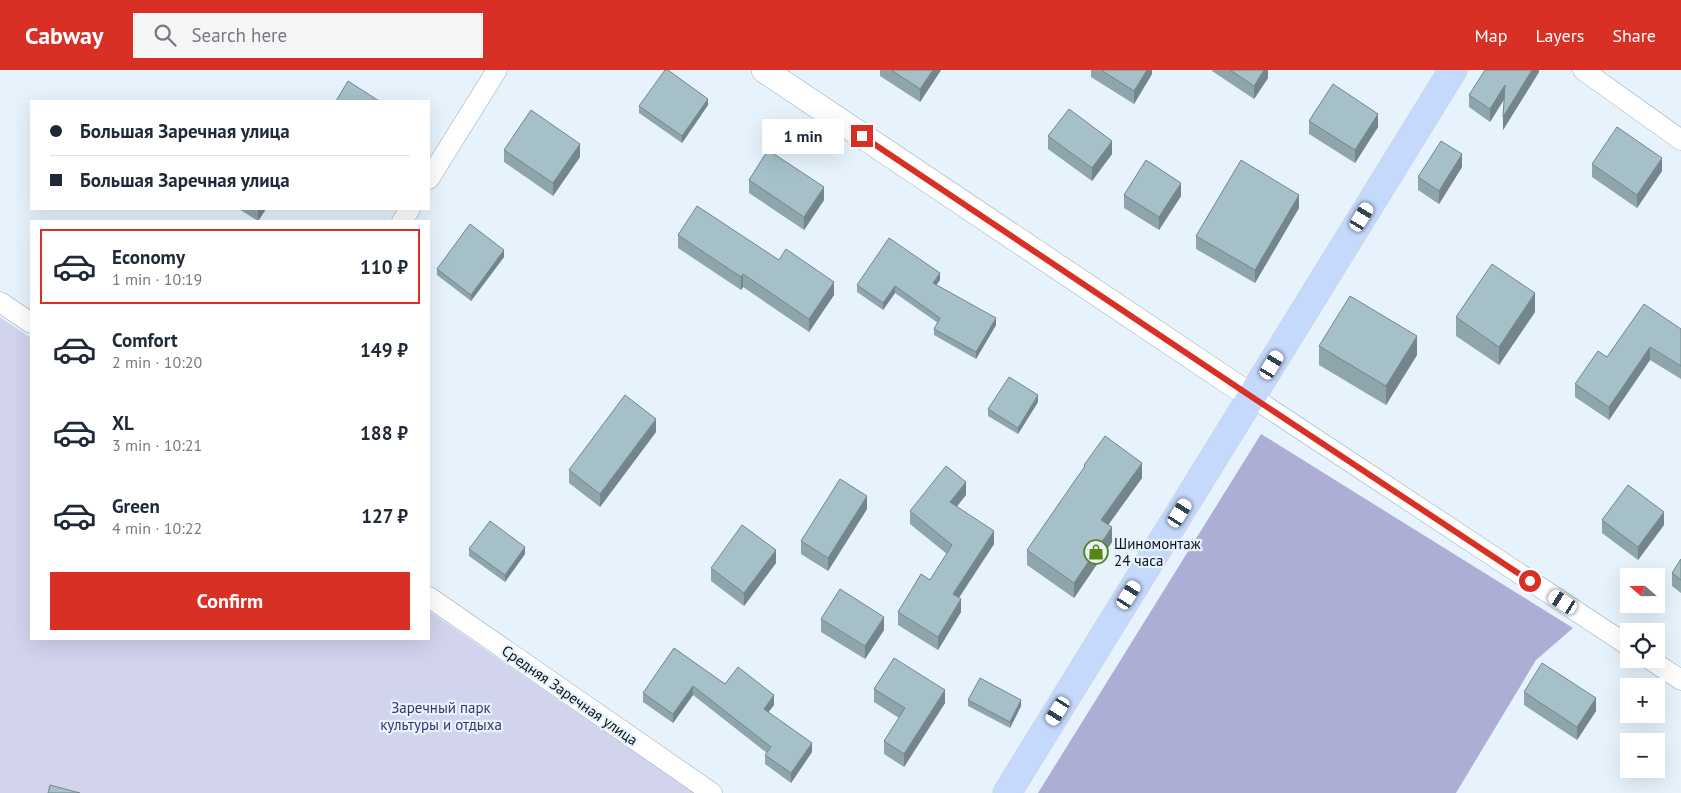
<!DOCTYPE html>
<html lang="en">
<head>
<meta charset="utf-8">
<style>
  :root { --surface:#fff; --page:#f6f6f7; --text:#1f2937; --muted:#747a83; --line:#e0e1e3; --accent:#d93025 }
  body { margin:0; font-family:"PT Sans",sans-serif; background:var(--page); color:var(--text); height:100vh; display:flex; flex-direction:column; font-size:19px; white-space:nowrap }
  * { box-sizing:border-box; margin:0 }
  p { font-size:16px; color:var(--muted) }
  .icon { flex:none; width:28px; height:28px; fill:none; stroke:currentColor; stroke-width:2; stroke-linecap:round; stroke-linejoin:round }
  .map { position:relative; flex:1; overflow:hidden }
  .side { position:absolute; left:30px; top:150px; width:400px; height:420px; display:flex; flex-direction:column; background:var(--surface); border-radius:0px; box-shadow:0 5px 20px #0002 }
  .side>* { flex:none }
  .hud { position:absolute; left:30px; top:30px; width:400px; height:110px; border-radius:0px; box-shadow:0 5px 20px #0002; display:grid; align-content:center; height:110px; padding:0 20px; background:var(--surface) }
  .needle { width:32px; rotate:290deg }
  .tools { position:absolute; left:1620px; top:498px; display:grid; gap:10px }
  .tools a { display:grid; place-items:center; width:45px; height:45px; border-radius:0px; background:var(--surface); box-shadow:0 5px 20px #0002; font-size:25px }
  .end { position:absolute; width:22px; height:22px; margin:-11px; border:6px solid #d93025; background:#fff; box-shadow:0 0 0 2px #fff }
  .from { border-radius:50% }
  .bubble { position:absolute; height:35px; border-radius:0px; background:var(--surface); box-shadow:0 5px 20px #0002; font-size:16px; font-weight:700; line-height:35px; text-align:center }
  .car { position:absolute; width:15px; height:30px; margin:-15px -8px; border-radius:6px; box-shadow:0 0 4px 1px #0007; background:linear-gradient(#fff 24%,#345 0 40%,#fff 0 76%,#345 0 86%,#fff 0) }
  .hud b { display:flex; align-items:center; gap:18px; height:48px; font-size:19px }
  .hud b+b { border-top:1px solid var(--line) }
  .hud i { width:12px; height:12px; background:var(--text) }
  ul { padding:9px 0 0; list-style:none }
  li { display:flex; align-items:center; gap:15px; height:75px; margin:0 10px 8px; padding:0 10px; border:2px solid transparent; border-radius:0px }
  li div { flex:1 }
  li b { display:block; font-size:19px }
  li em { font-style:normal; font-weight:700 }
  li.active { border-color:var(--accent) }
  li>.icon { width:45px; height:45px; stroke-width:1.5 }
  .cta { display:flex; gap:10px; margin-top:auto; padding:10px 20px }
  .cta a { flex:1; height:58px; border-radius:0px; background:var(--accent); color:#fff; font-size:20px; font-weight:700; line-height:58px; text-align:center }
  header { display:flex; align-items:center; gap:30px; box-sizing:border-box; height:70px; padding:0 25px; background:var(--accent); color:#fff }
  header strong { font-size:24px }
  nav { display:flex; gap:28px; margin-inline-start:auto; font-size:18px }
  .search { width:350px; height:45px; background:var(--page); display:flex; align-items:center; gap:12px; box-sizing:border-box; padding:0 18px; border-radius:0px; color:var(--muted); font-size:19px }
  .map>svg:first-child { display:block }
  .green { fill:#d2d4ee }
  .forest { fill:#acaed5 }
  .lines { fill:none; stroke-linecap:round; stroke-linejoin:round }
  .minor-casing { stroke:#95aab9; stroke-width:21 }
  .tertiary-casing { stroke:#95aab9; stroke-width:26 }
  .primary-casing { stroke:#cfd0d1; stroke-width:29 }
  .minor { stroke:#fff; stroke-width:20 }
  .tertiary { stroke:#fff; stroke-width:25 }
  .primary { stroke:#c4d9fc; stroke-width:28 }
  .wall { fill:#8ea5ac }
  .shaded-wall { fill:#74868c }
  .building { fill:#a5c0c8; stroke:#74868c }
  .route { stroke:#d93025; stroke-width:6 }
  .labels { text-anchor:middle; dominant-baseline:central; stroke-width:4.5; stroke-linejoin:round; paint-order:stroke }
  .poi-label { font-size:15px; fill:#0d151a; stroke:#e6f3fd; text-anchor:start }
  .street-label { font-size:15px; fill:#0d151a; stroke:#e6f3fd }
  .park-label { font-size:15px; fill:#38376a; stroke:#e6f3fd }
</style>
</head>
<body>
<header>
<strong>Cabway</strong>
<div class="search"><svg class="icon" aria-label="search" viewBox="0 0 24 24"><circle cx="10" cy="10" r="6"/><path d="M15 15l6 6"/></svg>Search here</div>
<nav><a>Map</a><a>Layers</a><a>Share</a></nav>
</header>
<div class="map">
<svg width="1681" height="723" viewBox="0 0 1681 723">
  <rect width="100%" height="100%" fill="#e6f3fd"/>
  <!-- green -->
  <path class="green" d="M0 247 31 268V569H429V541L694 723H0Z"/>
  <!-- forest -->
  <path class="forest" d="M1261 364 1573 558 1536 590 1456 723H1038Z"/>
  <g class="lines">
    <!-- minor casing -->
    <g class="minor-casing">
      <g id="minor">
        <path d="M1583 0 1681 70"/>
        <path d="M429 109 497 0"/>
        <path d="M402 151 410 139"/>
        <path d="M0 232 31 253"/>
        <path d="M1252 327 1629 576"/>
        <path d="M429 527 712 723"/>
        <path d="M1649 589 1681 610"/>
      </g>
    </g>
    <!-- tertiary casing -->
    <g class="tertiary-casing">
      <path id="tertiary" d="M764 0 1252 327"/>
    </g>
    <!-- primary casing -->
    <g class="primary-casing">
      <path id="primary" d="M1007 723 1453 0"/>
    </g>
    <!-- minor -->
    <use href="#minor" class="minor"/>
    <!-- tertiary -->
    <use href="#tertiary" class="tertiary"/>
    <!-- primary -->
    <use href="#primary" class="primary"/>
  </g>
  <!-- wall -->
  <g class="wall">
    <path d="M880 0H941L920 32 880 6Z"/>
    <path d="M1091 0H1152V4L1134 34 1091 7Z"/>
    <path d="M1212 0H1268V8L1254 29 1212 1Z"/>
    <path d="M1539 0V2L1503 60 1504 29 1490 52 1469 37V25Z"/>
    <path d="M708 35 682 73 639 43V36Z"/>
    <path d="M1309 51 1378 57 1355 93 1309 64Z"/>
    <path d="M1048 66 1112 84 1092 111 1048 79Z"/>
    <path d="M504 80 580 87 553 126 504 92Z"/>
    <path d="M1592 94 1662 101 1637 138 1592 107Z"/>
    <path d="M1462 97 1439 134 1418 120V107Z"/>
    <path d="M749 110 824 130 804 160 749 123Z"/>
    <path d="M1124 125 1181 126 1159 160 1124 138Z"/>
    <path d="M1299 138 1255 213 1196 179V166Z"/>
    <path d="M239 139H266L258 151Z"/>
    <path d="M678 165 779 190 834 225 809 262 743 217 741 220 678 178Z"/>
    <path d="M504 187 471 231 437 205V199Z"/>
    <path d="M940 210 936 215 996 255 976 289 934 265V259L938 253 895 223 883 240 857 222V215Z"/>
    <path d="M1535 242 1499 295 1456 266V247Z"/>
    <path d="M1681 259V309L1650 290 1609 350 1575 327V314L1607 287Z"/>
    <path d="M1319 276 1417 285 1386 335 1319 295Z"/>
    <path d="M1038 332 1018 364 988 346V339Z"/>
    <path d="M656 362 600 437 569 413V400Z"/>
    <path d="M1084 395 1142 408 1108 455 1112 472 1074 528 1027 495V480L1084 398Z"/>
    <path d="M966 425 957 436 994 474 959 527 961 542 938 580 898 555V542L930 510 947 484 910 454V441Z"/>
    <path d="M867 439 828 501 801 484V471Z"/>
    <path d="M1602 450 1664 455 1638 490 1602 463Z"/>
    <path d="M469 479 525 484 505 512 469 486Z"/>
    <path d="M1681 489V523L1672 516V503Z"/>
    <path d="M776 493 744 536 711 511V498Z"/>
    <path d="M821 549 884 560 865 589 821 562Z"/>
    <path d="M674 578 725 614 774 635 768 642 812 682 791 713 765 694V685L767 683 693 625 673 653 643 632V623Z"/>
    <path d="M874 619 945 633 904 697 884 684V671L899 648 874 632Z"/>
    <path d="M1524 622 1596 641 1577 670 1524 635Z"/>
    <path d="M968 630 1021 636 1010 658 968 636Z"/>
  </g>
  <!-- shaded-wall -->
  <g class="shaded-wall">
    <path d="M933 0H941L920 32V19Z"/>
    <path d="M1147 0H1152V4L1134 34V21Z"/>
    <path d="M1264 0H1268V8L1254 29V16Z"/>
    <path d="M1532 0H1539V2L1503 60V47Z"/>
    <path d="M1505 15V28L1490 52V39Z"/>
    <path d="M708 29V35L682 73V66Z"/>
    <path d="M1378 44V57L1355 93V80Z"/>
    <path d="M1112 71V84L1092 111V98Z"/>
    <path d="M580 74V87L553 126V113Z"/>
    <path d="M1462 84V97L1439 134V121Z"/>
    <path d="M1662 88V101L1637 138V125Z"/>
    <path d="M1181 113V126L1159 160V147Z"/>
    <path d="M824 117V130L804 160V147Z"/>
    <path d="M1299 125V138L1255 213V200Z"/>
    <path d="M258 139H266L258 151Z"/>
    <path d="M504 180V187L471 231V225Z"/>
    <path d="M940 203V210L933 220V213Z"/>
    <path d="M743 204V217L741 220V207Z"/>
    <path d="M834 212V225L809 262V249Z"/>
    <path d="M895 216V223L883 240V233Z"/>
    <path d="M1535 223V242L1499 295V277Z"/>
    <path d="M996 248V255L976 289V282Z"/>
    <path d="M1417 266V285L1386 335V316Z"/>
    <path d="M1650 277V290L1609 350V337Z"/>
    <path d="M1038 325V332L1018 364V358Z"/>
    <path d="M656 349V362L600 437V424Z"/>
    <path d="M1142 393V408L1101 465V450Z"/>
    <path d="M966 412V425L950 445V432Z"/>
    <path d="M867 426V439L828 501V488Z"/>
    <path d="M1664 442V455L1638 490V477Z"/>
    <path d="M1112 457V472L1074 528V513Z"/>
    <path d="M994 461V474L953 537V524Z"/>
    <path d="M525 477V484L505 512V505Z"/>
    <path d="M776 480V493L744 536V523Z"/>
    <path d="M961 529V542L938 580V567Z"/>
    <path d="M884 547V560L865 589V576Z"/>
    <path d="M693 616V625L673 653V644Z"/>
    <path d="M945 620V633L904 697V684Z"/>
    <path d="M774 625V635L764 648V639Z"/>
    <path d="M1596 628V641L1577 670V657Z"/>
    <path d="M1021 630V636L1010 658V652Z"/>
    <path d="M812 673V682L791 713V703Z"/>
  </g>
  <!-- building -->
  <g class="building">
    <path d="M665 0H668L708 29 682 66 639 36Z"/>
    <path d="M891 0H933L920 19Z"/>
    <path d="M1101 0H1147L1134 21Z"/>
    <path d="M1230 0H1264L1254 16Z"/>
    <path d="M1485 0H1532L1503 47 1505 15 1490 39 1469 25Z"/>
    <path d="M348 11 379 31H336Z"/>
    <path d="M1333 14 1378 44 1355 80 1309 51Z"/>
    <path d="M1069 39 1112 71 1092 98 1048 66Z"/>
    <path d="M531 40 580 74 553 113 504 80Z"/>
    <path d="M1617 57 1662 88 1637 125 1592 94Z"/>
    <path d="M1441 71 1462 84 1439 121 1418 107Z"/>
    <path d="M768 80 824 117 804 147 749 110Z"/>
    <path d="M1146 90 1181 113 1159 147 1124 125Z"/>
    <path d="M1241 90 1299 125 1255 200 1196 166Z"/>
    <path d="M697 136 779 190 786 179 834 212 809 249 743 204 741 207 678 165Z"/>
    <path d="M470 154 504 180 471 225 437 199Z"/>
    <path d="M889 168 940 203 933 213 996 248 976 282 934 259 940 248 895 216 883 233 857 215Z"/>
    <path d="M1492 194 1535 223 1499 277 1456 247Z"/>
    <path d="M1350 226 1417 266 1386 316 1319 276Z"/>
    <path d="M1644 234 1681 259V296L1650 277 1609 337 1575 314 1598 281 1607 287Z"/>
    <path d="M1009 307 1038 325 1018 358 988 339Z"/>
    <path d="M625 325 656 349 600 424 569 400Z"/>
    <path d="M1105 366 1142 393 1101 450 1112 457 1074 513 1027 480 1085 396 1084 395Z"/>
    <path d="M946 396 966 412 950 432 994 461 953 524 961 529 938 567 898 542 921 504 930 510 952 475 910 441Z"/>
    <path d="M840 409 867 426 828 488 801 471Z"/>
    <path d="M1628 415 1664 442 1638 477 1602 450Z"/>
    <path d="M490 451 525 477 505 505 469 479Z"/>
    <path d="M742 455 776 480 744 523 711 498Z"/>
    <path d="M1681 489V510L1672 503Z"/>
    <path d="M840 519 884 547 865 576 821 549Z"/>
    <path d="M674 578 725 614 738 597 774 625 764 639 812 673 791 703 765 685 771 677 693 616 673 644 643 623Z"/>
    <path d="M894 588 945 620 904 684 884 671 905 638 874 619Z"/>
    <path d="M1542 593 1596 628 1577 657 1524 622Z"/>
    <path d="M980 608 1021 630 1010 652 968 630Z"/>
    <path d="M50 715 80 723H48Z"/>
  </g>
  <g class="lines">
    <!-- route -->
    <path class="route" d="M862 66 1252 327 1530 511"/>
  </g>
  <!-- icons -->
  <defs>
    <g id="shop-ring" transform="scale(1.25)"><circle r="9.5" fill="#e6f3fd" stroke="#578515" stroke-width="1.5"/><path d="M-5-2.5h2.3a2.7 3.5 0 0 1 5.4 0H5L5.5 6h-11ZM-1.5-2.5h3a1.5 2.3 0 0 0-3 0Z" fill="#578515"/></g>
  </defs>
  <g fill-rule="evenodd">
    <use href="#shop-ring" x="1096" y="482"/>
  </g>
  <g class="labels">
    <!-- poi labels -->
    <g class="poi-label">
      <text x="1114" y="473">Шиномонтаж<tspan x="1114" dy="17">24 часа</tspan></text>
    </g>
    <!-- street labels -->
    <g class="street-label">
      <text transform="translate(570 625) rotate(35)">Средняя Заречная улица</text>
    </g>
    <!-- park labels -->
    <g class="park-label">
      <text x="441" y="637">Заречный парк<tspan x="441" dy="17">культуры и отдыха</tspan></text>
    </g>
  </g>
</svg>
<div class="tools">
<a><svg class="needle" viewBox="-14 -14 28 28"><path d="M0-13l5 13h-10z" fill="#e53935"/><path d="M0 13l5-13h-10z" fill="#747a83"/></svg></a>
<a><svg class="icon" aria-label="locate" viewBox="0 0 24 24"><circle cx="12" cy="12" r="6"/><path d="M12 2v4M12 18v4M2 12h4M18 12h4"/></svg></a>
<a>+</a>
<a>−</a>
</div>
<i class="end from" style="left:1530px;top:511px"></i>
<i class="end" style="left:862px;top:66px"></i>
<div class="bubble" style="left:762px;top:49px;width:82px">1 min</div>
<i class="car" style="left:1362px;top:147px;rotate:31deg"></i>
<i class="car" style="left:1272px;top:295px;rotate:31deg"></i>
<i class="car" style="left:1180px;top:443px;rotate:32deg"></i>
<i class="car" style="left:1129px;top:525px;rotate:32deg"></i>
<i class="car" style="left:1563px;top:532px;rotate:303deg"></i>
<i class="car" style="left:1058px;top:641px;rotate:212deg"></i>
<div class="hud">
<b><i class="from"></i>Большая Заречная улица</b>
<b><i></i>Большая Заречная улица</b>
</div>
<section class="side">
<ul>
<li class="active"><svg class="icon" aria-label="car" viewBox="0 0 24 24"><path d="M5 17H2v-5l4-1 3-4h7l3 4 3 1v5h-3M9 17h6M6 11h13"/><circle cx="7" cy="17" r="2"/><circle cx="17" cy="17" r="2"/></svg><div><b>Economy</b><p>1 min · 10:19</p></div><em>110 ₽</em></li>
<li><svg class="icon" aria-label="car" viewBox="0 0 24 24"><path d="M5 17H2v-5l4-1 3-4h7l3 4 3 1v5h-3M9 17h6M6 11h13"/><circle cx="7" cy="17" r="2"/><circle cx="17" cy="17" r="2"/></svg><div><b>Comfort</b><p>2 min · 10:20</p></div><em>149 ₽</em></li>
<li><svg class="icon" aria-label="car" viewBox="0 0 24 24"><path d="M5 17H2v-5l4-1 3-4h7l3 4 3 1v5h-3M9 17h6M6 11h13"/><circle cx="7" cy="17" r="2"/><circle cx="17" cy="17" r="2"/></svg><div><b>XL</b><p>3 min · 10:21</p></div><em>188 ₽</em></li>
<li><svg class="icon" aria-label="car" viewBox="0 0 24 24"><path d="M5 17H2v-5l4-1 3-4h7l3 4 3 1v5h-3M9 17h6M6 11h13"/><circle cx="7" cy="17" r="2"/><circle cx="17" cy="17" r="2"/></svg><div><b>Green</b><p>4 min · 10:22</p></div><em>127 ₽</em></li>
</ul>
<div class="cta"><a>Confirm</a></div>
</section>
</div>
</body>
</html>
